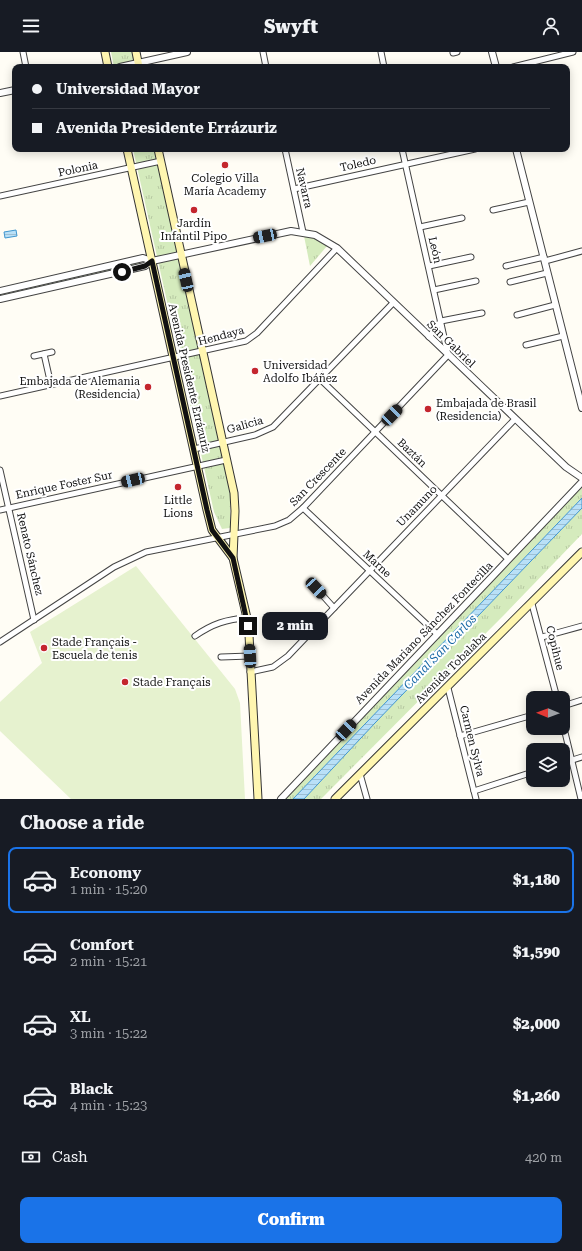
<!DOCTYPE html>
<html lang="en">
<head>
<meta charset="utf-8">
<style>
  :root { --surface:#171b24; --page:#242831; --text:#f1f3f6; --muted:#9ea1a6; --line:#363941; --accent:#1a73e8 }
  body { margin:0; font-family:"Roboto Serif",serif; background:var(--page); color:var(--text); height:100vh; display:flex; flex-direction:column; font-size:15px; white-space:nowrap }
  * { box-sizing:border-box; margin:0 }
  p { font-size:13px; color:var(--muted) }
  .icon { flex:none; width:22px; height:22px; fill:none; stroke:currentColor; stroke-width:2; stroke-linecap:round; stroke-linejoin:round }
  .map { position:relative; height:747px; overflow:hidden }
  .sheet { display:flex; flex-direction:column; background:var(--surface); flex:1 }
  .sheet>* { flex:none }
  .top-card { position:absolute; left:12px; top:12px; width:558px; height:88px; border-radius:8px; box-shadow:0 2px 10px #0003; display:grid; align-content:center; height:88px; padding:0 20px; background:var(--surface) }
  .needle { width:26px; rotate:271deg }
  .buttons { position:absolute; left:526px; top:639px; display:grid; gap:8px }
  .buttons a { display:grid; place-items:center; width:44px; height:44px; border-radius:8px; background:var(--surface); box-shadow:0 2px 10px #0003; font-size:20px }
  .end { position:absolute; width:18px; height:18px; margin:-9px; border:5px solid #111; background:#fff; box-shadow:0 0 0 2px #fff }
  .from { border-radius:50% }
  .bubble { position:absolute; height:28px; border-radius:8px; background:var(--surface); box-shadow:0 2px 10px #0003; font-size:13px; font-weight:800; line-height:28px; text-align:center }
  .car { position:absolute; width:12px; height:24px; margin:-12px -6px; border-radius:5px; box-shadow:0 0 3px 1px #0007; background:linear-gradient(#222 24%,#8ab4d8 0 40%,#222 0 76%,#8ab4d8 0 86%,#222 0) }
  .top-card b { display:flex; align-items:center; gap:14px; height:38px; font-size:15px }
  .top-card b+b { border-top:1px solid var(--line) }
  .top-card i { width:10px; height:10px; background:var(--text) }
  ul { padding:0; list-style:none }
  li { display:flex; align-items:center; gap:12px; height:66px; margin:0 8px 6px; padding:0 12px; border:2px solid transparent; border-radius:8px }
  li div { flex:1 }
  li b { display:block; font-size:15px }
  li em { font-style:normal; font-weight:800 }
  li.on { border-color:var(--accent) }
  li>.icon { width:36px; height:36px; stroke-width:1.5 }
  h2 { padding:0 20px; font-size:18px; line-height:48px }
  .pay { display:flex; align-items:center; gap:10px; height:44px; padding:0 20px; font-size:15px }
  .pay p { margin-inline-start:auto }
  .primary-button { display:flex; gap:8px; margin-top:auto; padding:8px 20px }
  .primary-button a { flex:1; height:46px; border-radius:8px; background:var(--accent); color:#fff; font-size:16px; font-weight:800; line-height:46px; text-align:center }
  header { display:flex; justify-content:space-between; align-items:center; height:52px; padding:0 20px; background:var(--surface); font-size:18px; font-weight:800 }
  .map>svg:first-child { display:block }
  .grass { fill:url(#grass-tufts) }
  .pitch { fill:#e6f2cf }
  .water { fill:url(#water-rules); stroke:#3f96cf }
  .lines { fill:none; stroke-linecap:round; stroke-linejoin:round }
  .minor-casing { stroke:#444; stroke-width:7 }
  .tertiary-casing { stroke:#444; stroke-width:8 }
  .secondary-casing { stroke:#333; stroke-width:9 }
  .minor { stroke:#fff; stroke-width:5 }
  .tertiary { stroke:#fff; stroke-width:6 }
  .secondary { stroke:#fff6b0; stroke-width:7 }
  .route { stroke:#111; stroke-width:5 }
  .poi-dot { fill:#c4262e; stroke:#fff; stroke-width:1.5 }
  .labels { text-anchor:middle; dominant-baseline:central; stroke-width:4; stroke-linejoin:round; paint-order:stroke }
  .street-label { font-size:11px; fill:#111; stroke:#fff }
  .poi-label { font-size:11px; fill:#111; stroke:#fff; text-anchor:start }
  .water-label { font-size:12px; font-style:italic; fill:#1768a6; stroke:#fff }
</style>
</head>
<body>
<header><svg class="icon" aria-label="menu" viewBox="0 0 24 24"><path d="M4 6h16M4 12h16M4 18h16"/></svg>Swyft<svg class="icon" aria-label="person" viewBox="0 0 24 24"><circle cx="12" cy="8" r="4"/><path d="M4 21q1-7 8-7t8 7"/></svg></header>
<div class="map">
<svg width="582" height="747" viewBox="0 0 582 747">
  <defs>
    <pattern id="grass-tufts" width="24" height="20" patternUnits="userSpaceOnUse"><rect width="24" height="20" fill="#d5ebbd"/><path d="M3 7l-1-3M5 7V3M7 7l1-3M15 17l-1-3M17 17v-4M19 17l1-3" fill="none" stroke="#b6c8a1"/></pattern>
    <pattern id="water-rules" width="6" height="5" patternUnits="userSpaceOnUse"><rect width="6" height="5" fill="#b9e0f7"/><path d="M0 2.5h6" fill="none" stroke="#9ebfd3"/></pattern>
  </defs>
  <rect width="100%" height="100%" fill="#fffdf5"/>
  <!-- grass -->
  <g class="grass">
    <path d="M111 0H132L136 15H114Z"/>
    <path d="M133 97H154L230 439V476L222 477 214 460Z"/>
    <path d="M304 184 313 186 327 194 310 214Z"/>
    <path d="M140 210 141 213 0 244V241Z"/>
    <path d="M582 434V446L293 747H285L328 698 516 505Z"/>
    <path d="M582 456V482L504 563 321 747H304L375 671Z"/>
  </g>
  <!-- pitch -->
  <path class="pitch" d="M136 514 235 637 240 651 245 747H71L0 679V650L42 611 30 580Z"/>
  <!-- water -->
  <g class="water">
    <path d="M16 178 17 184 5 186 4 180Z"/>
    <path d="M582 446V456L375 671 304 747H293Z"/>
  </g>
  <g class="lines">
    <!-- minor casing -->
    <g class="minor-casing">
      <g id="minor">
        <path d="M23 0 26 15"/>
        <path d="M263 0 266 15"/>
        <path d="M381 0 384 15"/>
        <path d="M453 1 457 0"/>
        <path d="M513 15 573 0"/>
        <path d="M285 97 303 180"/>
        <path d="M294 137 475 97"/>
        <path d="M0 144 161 109"/>
        <path d="M493 158 529 150"/>
        <path d="M420 175 462 166"/>
        <path d="M545 209 582 199"/>
        <path d="M429 214 471 205"/>
        <path d="M506 214 544 205"/>
        <path d="M510 230 547 221"/>
        <path d="M434 238 476 229"/>
        <path d="M517 263 555 253"/>
        <path d="M429 285 441 269 482 261"/>
        <path d="M526 293 563 284"/>
        <path d="M44 302 51 333"/>
        <path d="M34 304 52 300"/>
        <path d="M320 327 508 507"/>
        <path d="M0 344 246 289 257 281 337 196"/>
        <path d="M194 397 255 383 273 375 393 251"/>
        <path d="M0 418 34 568"/>
        <path d="M303 456 437 582"/>
        <path d="M0 458 226 408"/>
        <path d="M316 536 334 556"/>
        <path d="M532 552 557 646"/>
        <path d="M195 584C212 572 227 567 247 566"/>
        <path d="M542 585 582 574"/>
        <path d="M0 590 114 515 146 500 275 474 289 468 303 456 448 303 402 97"/>
        <path d="M221 605 250 604"/>
        <path d="M250 620 273 615 288 604 515 367"/>
        <path d="M448 636 476 747"/>
        <path d="M563 654 582 648"/>
        <path d="M563 672 581 747"/>
        <path d="M460 684 533 663"/>
        <path d="M563 711 582 705"/>
        <path d="M360 722 367 747"/>
        <path d="M474 739 533 720"/>
      </g>
    </g>
    <!-- tertiary casing -->
    <g class="tertiary-casing">
      <g id="tertiary">
        <path d="M492 0 496 15"/>
        <path d="M120 15 187 0"/>
        <path d="M0 41 15 38"/>
        <path d="M516 97 582 356"/>
        <path d="M0 239 143 206 152 209"/>
        <path d="M0 247 145 214 152 209 291 179 315 183 337 196 566 415 582 426"/>
        <path d="M281 747 582 430"/>
      </g>
    </g>
    <!-- secondary casing -->
    <g class="secondary-casing">
      <g id="secondary">
        <path d="M105 0 108 15"/>
        <path d="M136 0 139 15"/>
        <path d="M127 97 207 458 212 478 233 506"/>
        <path d="M158 97 234 441 235 459 233 506 247 566 249 583 258 747"/>
        <path d="M335 747 582 500"/>
      </g>
    </g>
    <!-- minor -->
    <use href="#minor" class="minor"/>
    <!-- tertiary -->
    <use href="#tertiary" class="tertiary"/>
    <!-- secondary -->
    <use href="#secondary" class="secondary"/>
  </g>
  <g class="lines">
    <!-- route -->
    <path class="route" d="M122 220 145 214 152 209 207 458 212 478 233 506 248 574"/>
  </g>
  <!-- markers -->
  <g class="poi-dot">
    <circle cx="225" cy="113" r="4"/>
    <circle cx="194" cy="158" r="4"/>
    <circle cx="255" cy="319" r="4"/>
    <circle cx="148" cy="335" r="4"/>
    <circle cx="428" cy="357" r="4"/>
    <circle cx="178" cy="435" r="4"/>
    <circle cx="44" cy="596" r="4"/>
    <circle cx="125" cy="630" r="4"/>
  </g>
  <g class="labels">
    <!-- street labels -->
    <g class="street-label">
      <text transform="translate(358 112) rotate(-13)">Toledo</text>
      <text transform="translate(78 117) rotate(-12)">Polonia</text>
      <text transform="translate(304 136) rotate(77)">Navarra</text>
      <text transform="translate(435 198) rotate(77)">León</text>
      <text transform="translate(221 284) rotate(-15)">Hendaya</text>
      <text transform="translate(451 292) rotate(44)">San Gabriel</text>
      <text transform="translate(189 326) rotate(77)">Avenida Presidente Errázuriz</text>
      <text transform="translate(245 373) rotate(-16)">Galicia</text>
      <text transform="translate(412 401) rotate(44)">Baztán</text>
      <text transform="translate(318 425) rotate(-46)">San Crescente</text>
      <text transform="translate(64 433) rotate(-12)">Enrique Foster Sur</text>
      <text transform="translate(417 454) rotate(-46)">Unamuno</text>
      <text transform="translate(30 502) rotate(77)">Renato Sánchez</text>
      <text transform="translate(377 512) rotate(43)">Marne</text>
      <text transform="translate(424 581) rotate(-46)">Avenida Mariano Sánchez Fontecilla</text>
      <text transform="translate(555 596) rotate(76)">Copihue</text>
      <text transform="translate(451 616) rotate(-45)">Avenida Tobalaba</text>
      <text transform="translate(472 689) rotate(76)">Carmen Sylva</text>
    </g>
    <!-- poi labels -->
    <g class="poi-label">
      <text x="225" y="126" text-anchor="middle">Colegio Villa<tspan x="225" dy="13">María Academy</tspan></text>
      <text x="194" y="171" text-anchor="middle">Jardín<tspan x="194" dy="13">Infantil Pipo</tspan></text>
      <text x="263" y="313">Universidad<tspan x="263" dy="13">Adolfo Ibáñez</tspan></text>
      <text x="140" y="329" text-anchor="end">Embajada de Alemania<tspan x="140" dy="13">(Residencia)</tspan></text>
      <text x="436" y="351">Embajada de Brasil<tspan x="436" dy="13">(Residencia)</tspan></text>
      <text x="178" y="448" text-anchor="middle">Little<tspan x="178" dy="13">Lions</tspan></text>
      <text x="52" y="590">Stade Français -<tspan x="52" dy="13">Escuela de tenis</tspan></text>
      <text x="133" y="630">Stade Français</text>
    </g>
    <!-- water labels -->
    <g class="water-label">
      <text transform="translate(440 600) rotate(-46)">Canal San Carlos</text>
    </g>
  </g>
</svg>
<div class="buttons">
<a><svg class="needle" viewBox="-14 -14 28 28"><path d="M0-13l5 13h-10z" fill="#e53935"/><path d="M0 13l5-13h-10z" fill="#9ea1a6"/></svg></a>
<a><svg class="icon" aria-label="layers" viewBox="0 0 24 24"><path d="M12 4l9 5-9 5-9-5zM3 14l9 5 9-5"/></svg></a>
</div>
<i class="end from" style="left:122px;top:220px"></i>
<i class="end" style="left:248px;top:574px"></i>
<div class="bubble" style="left:262px;top:560px;width:66px">2 min</div>
<i class="car" style="left:265px;top:184px;rotate:258deg"></i>
<i class="car" style="left:186px;top:228px;rotate:347deg"></i>
<i class="car" style="left:392px;top:363px;rotate:44deg"></i>
<i class="car" style="left:133px;top:428px;rotate:257deg"></i>
<i class="car" style="left:316px;top:536px;rotate:137deg"></i>
<i class="car" style="left:250px;top:604px;rotate:357deg"></i>
<i class="car" style="left:346px;top:678px;rotate:43deg"></i>
<div class="top-card">
<b><i class="from"></i>Universidad Mayor</b>
<b><i></i>Avenida Presidente Errázuriz</b>
</div>
</div>
<section class="sheet">
<h2>Choose a ride</h2>
<ul>
<li class="on"><svg class="icon" aria-label="car" viewBox="0 0 24 24"><path d="M5 17H2v-5l4-1 3-4h7l3 4 3 1v5h-3M9 17h6M6 11h13"/><circle cx="7" cy="17" r="2"/><circle cx="17" cy="17" r="2"/></svg><div><b>Economy</b><p>1 min · 15:20</p></div><em>$1,180</em></li>
<li><svg class="icon" aria-label="car" viewBox="0 0 24 24"><path d="M5 17H2v-5l4-1 3-4h7l3 4 3 1v5h-3M9 17h6M6 11h13"/><circle cx="7" cy="17" r="2"/><circle cx="17" cy="17" r="2"/></svg><div><b>Comfort</b><p>2 min · 15:21</p></div><em>$1,590</em></li>
<li><svg class="icon" aria-label="car" viewBox="0 0 24 24"><path d="M5 17H2v-5l4-1 3-4h7l3 4 3 1v5h-3M9 17h6M6 11h13"/><circle cx="7" cy="17" r="2"/><circle cx="17" cy="17" r="2"/></svg><div><b>XL</b><p>3 min · 15:22</p></div><em>$2,000</em></li>
<li><svg class="icon" aria-label="car" viewBox="0 0 24 24"><path d="M5 17H2v-5l4-1 3-4h7l3 4 3 1v5h-3M9 17h6M6 11h13"/><circle cx="7" cy="17" r="2"/><circle cx="17" cy="17" r="2"/></svg><div><b>Black</b><p>4 min · 15:23</p></div><em>$1,260</em></li>
</ul>
<div class="pay"><svg class="icon" aria-label="cash" viewBox="0 0 24 24"><path d="M3 7h18v10H3z"/><circle cx="12" cy="12" r="2"/></svg>Cash<p>420 m</p></div>
<div class="primary-button"><a>Confirm</a></div>
</section>
</body>
</html>
